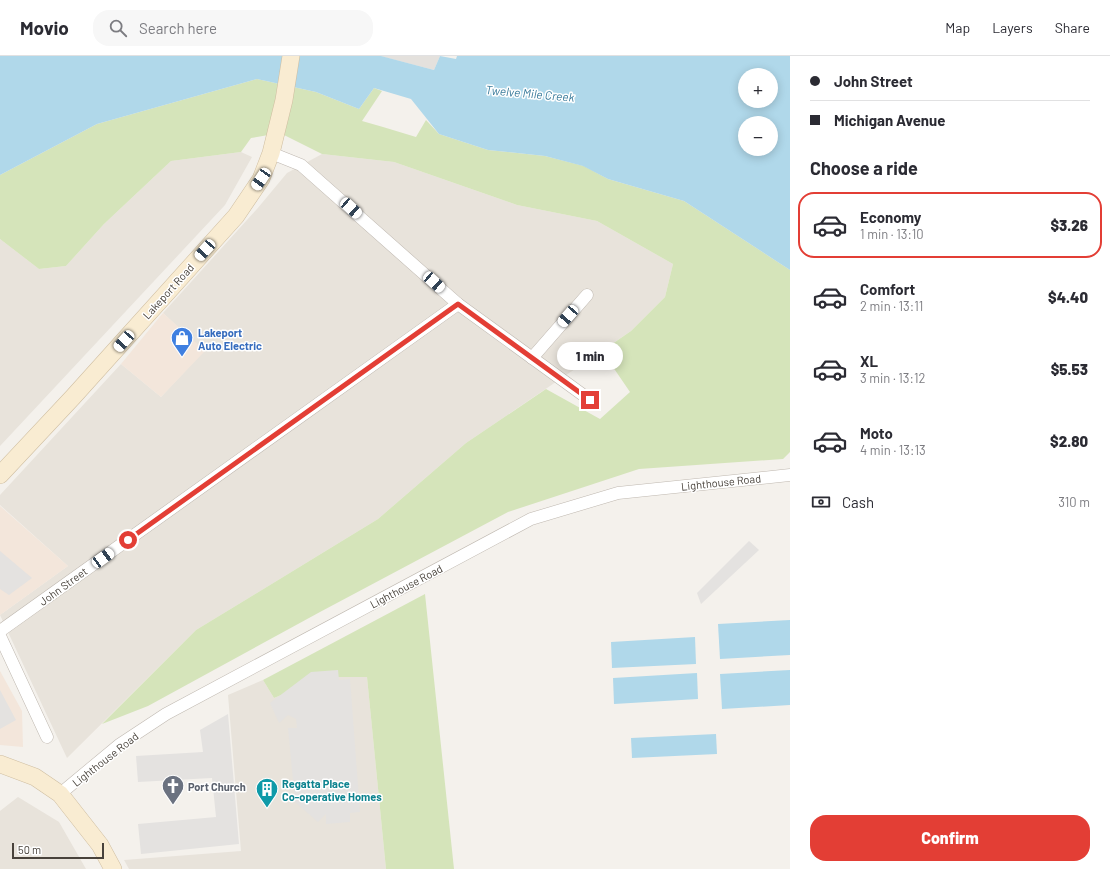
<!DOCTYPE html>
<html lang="en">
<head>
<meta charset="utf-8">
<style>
  :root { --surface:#fff; --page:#f7f7f7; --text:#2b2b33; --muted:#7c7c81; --line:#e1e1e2; --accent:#e33e35 }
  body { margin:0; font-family:Barlow,sans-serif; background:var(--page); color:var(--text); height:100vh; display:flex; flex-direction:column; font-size:15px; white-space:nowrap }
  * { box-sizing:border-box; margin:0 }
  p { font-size:13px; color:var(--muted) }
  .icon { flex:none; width:22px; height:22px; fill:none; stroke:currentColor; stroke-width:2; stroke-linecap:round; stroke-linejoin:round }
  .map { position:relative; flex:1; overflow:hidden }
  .side { display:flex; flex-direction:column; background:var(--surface); width:320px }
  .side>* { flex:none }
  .top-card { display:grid; align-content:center; height:88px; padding:0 20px; background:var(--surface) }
  .fabs { position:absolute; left:738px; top:12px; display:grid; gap:8px }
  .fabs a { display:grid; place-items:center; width:40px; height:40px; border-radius:50%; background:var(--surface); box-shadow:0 2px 10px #0003; font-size:20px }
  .scale { position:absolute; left:12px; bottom:10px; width:92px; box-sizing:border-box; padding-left:4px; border:2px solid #48423b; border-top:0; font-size:11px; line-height:14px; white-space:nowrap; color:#48423b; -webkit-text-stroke:3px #fff; paint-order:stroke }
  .end { position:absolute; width:18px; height:18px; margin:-9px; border:5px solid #e33e35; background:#fff; box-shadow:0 0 0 2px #fff }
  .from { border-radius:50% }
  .bubble { position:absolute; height:28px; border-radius:14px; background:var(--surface); box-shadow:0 2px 10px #0003; font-size:13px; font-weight:800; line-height:28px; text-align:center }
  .car { position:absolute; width:12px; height:24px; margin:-12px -6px; border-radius:5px; box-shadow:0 0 3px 1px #0007; background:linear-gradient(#fff 24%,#345 0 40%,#fff 0 76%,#345 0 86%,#fff 0) }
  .top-card b { display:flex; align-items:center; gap:14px; height:38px; font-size:15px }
  .top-card b+b { border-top:1px solid var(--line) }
  .top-card i { width:10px; height:10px; background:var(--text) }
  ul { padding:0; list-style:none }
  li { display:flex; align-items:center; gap:12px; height:66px; margin:0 8px 6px; padding:0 12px; border:2px solid transparent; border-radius:16px }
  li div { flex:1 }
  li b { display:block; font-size:15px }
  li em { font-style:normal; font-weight:800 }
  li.on { border-color:var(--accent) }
  li>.icon { width:36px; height:36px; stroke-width:1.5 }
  h2 { padding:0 20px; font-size:18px; line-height:48px }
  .pay { display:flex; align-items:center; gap:10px; height:44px; padding:0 20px; font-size:15px }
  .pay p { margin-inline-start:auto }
  .button { display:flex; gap:8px; margin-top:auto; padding:8px 20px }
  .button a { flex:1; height:46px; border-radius:16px; background:var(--accent); color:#fff; font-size:16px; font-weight:800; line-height:46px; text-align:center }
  header { display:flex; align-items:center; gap:24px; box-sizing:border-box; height:56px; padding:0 20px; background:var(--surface); border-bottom:1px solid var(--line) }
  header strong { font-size:19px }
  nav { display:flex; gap:22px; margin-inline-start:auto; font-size:14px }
  .search { width:280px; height:36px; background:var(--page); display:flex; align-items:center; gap:10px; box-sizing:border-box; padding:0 14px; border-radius:16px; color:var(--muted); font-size:15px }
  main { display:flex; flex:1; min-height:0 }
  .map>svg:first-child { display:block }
  .residential { fill:#e8e3db }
  .commercial { fill:#f3e6db }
  .industrial { fill:#e4e1dd }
  .green { fill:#d5e4ba }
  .parking { fill:#e4e2e0 }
  .water { fill:#b0d8ea; fill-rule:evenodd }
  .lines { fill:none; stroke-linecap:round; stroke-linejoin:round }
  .minor-casing { stroke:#bfb8b0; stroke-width:13 }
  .secondary-casing { stroke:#cfbea1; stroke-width:18 }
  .minor { stroke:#fff; stroke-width:12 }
  .secondary { stroke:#f9ecd2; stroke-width:17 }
  .route { stroke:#e33e35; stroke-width:5 }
  .labels { text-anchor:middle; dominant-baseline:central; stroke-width:3; stroke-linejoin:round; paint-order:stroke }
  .street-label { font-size:11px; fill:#48423b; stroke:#fff }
  .shop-label { font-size:11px; font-weight:bold; fill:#366cbe; stroke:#fff; text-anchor:start }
  .culture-label { font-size:11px; font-weight:bold; fill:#0d838f; stroke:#fff; text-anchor:start }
  .worship-label { font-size:11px; font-weight:bold; fill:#5b616d; stroke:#fff; text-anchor:start }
  .water-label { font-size:12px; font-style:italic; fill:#3a7b9b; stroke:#fff }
</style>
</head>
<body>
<header>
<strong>Movio</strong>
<div class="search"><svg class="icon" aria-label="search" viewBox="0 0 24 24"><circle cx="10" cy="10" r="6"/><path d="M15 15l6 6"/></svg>Search here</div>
<nav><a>Map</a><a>Layers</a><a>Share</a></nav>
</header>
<main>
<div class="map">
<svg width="790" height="813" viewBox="0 0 790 813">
  <rect width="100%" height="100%" fill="#f4f1ec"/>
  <!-- residential -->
  <g class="residential">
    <path d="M241 96 252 101 225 149 0 390V183L39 213 66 210 104 168 171 105Z"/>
    <path d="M322 98 394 106 517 149 597 165 673 208 665 241 631 275 466 387 378 463 196 574 67 702 0 559 68 510 0 449V439L121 308 161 341 204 295 163 257 257 153 287 117Z"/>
    <path d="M325 621H367L386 813H129L124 804 241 795 228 639 263 624 274 642Z"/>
    <path d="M18 741 59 766 86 813H0V755Z"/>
  </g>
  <!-- commercial -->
  <g class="commercial">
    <path d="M163 257 205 295 161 341 121 308Z"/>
    <path d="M0 450 68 510 0 559Z"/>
    <path d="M0 615 22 655 23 691 0 689Z"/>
  </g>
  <!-- industrial -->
  <path class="industrial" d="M380 0H440L434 14Z"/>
  <!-- green -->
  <g class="green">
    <path d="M257 23 316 36 359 53 374 32 382 35 362 65 383 71 416 81 426 64 439 78 488 94 545 100 584 110 608 123 684 145 790 214V396L783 403 639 413 508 456 320 556 148 650 102 668 196 574 378 463 466 387 546 333 600 363 630 336 602 295 631 275 665 241 673 208 597 165 517 149 394 106 322 98 280 77 251 82 241 96 171 105 104 168 66 210 39 213 0 183V119L97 68Z"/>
    <path d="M425 538 454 813H386L367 621H325L274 642 263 624Z"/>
  </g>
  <!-- parking -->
  <g class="parking">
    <path d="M749 485 759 494 701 548 697 537Z"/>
    <path d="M0 495 32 522 9 539 0 533Z"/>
    <path d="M338 614 339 624 350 623 360 756 350 757V766L326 768V758L318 766 295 746 288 672H297L296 663 288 659 279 667 270 647 311 616Z"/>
    <path d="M0 634 16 664 0 673Z"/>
    <path d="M228 658 239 788 141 798 138 768 216 761 212 722 138 726 136 700 203 696 200 674Z"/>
  </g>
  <!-- water -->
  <g class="water">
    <path d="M0 0H381L434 14 440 0 456 3 457 0H790V214L684 145 608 123 583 110 545 100 488 94 439 78 411 43 374 32 359 53 316 36 257 23 97 68 0 119ZM745 19H771V45H745ZM745 67H771V93H745Z"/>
    <path d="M790 564V599L720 603 718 568Z"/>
    <path d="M695 581 696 608 612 612 611 586Z"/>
    <path d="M790 614V649L722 653 720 618Z"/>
    <path d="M697 617 698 643 614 648 613 622Z"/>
    <path d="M716 678 717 698 632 702 631 682Z"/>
  </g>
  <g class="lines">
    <!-- minor casing -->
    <g class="minor-casing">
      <g id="minor">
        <path d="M271 97 301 109 458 248 590 344"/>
        <path d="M532 302 587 239"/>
        <path d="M0 575 458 248"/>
        <path d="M0 580 47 681"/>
        <path d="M60 738 119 689 166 658 531 463 618 437 790 419"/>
      </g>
    </g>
    <!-- secondary casing -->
    <g class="secondary-casing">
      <g id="secondary">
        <path d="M0 419 73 341 236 160 261 123 271 97 284 44 291 0"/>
        <path d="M0 708 35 721 60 738 100 789 113 813"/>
      </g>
    </g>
    <!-- minor -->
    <use href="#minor" class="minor"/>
    <!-- secondary -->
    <use href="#secondary" class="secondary"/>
  </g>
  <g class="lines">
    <!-- route -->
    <path class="route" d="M128 484 458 248 590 344"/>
  </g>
  <!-- icons -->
  <defs>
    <g id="shop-pin" transform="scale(1.15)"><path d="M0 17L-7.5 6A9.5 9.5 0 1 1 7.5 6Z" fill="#3f7fe0" stroke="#fff"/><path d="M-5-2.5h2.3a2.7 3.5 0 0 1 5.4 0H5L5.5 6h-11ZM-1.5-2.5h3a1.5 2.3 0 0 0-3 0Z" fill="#fff"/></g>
    <g id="church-pin" transform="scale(1.15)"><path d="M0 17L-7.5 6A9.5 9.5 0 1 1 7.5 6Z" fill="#6b7280" stroke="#fff"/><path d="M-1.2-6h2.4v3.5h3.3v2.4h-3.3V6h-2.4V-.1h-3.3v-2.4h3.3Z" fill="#fff"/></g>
    <g id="building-pin" transform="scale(1.15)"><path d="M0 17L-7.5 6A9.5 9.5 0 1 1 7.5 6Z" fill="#0f9aa8" stroke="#fff"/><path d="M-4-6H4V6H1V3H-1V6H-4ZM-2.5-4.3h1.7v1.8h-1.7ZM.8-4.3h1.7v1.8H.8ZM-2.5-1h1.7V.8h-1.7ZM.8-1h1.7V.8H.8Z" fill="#fff"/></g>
  </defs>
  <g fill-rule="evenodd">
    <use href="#shop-pin" x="182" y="282"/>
    <use href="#church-pin" x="173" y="730"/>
    <use href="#building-pin" x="267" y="733"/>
  </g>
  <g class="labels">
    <!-- street labels -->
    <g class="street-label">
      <text transform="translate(168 235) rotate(-48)">Lakeport Road</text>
      <text transform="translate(721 426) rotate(-6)">Lighthouse Road</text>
      <text transform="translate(63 530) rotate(-36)">John Street</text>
      <text transform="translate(406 530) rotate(-28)">Lighthouse Road</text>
      <text transform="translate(105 703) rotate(-38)">Lighthouse Road</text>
    </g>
    <!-- shop labels -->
    <g class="shop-label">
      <text x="198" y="276">Lakeport<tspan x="198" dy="13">Auto Electric</tspan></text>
    </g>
    <!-- culture labels -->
    <g class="culture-label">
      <text x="282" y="727">Regatta Place<tspan x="282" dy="13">Co-operative Homes</tspan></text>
    </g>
    <!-- worship labels -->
    <g class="worship-label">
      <text x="188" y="730">Port Church</text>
    </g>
    <!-- water labels -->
    <g class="water-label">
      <text transform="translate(530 37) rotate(5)">Twelve Mile Creek</text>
    </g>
  </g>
</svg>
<div class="fabs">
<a>+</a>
<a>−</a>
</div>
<div class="scale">50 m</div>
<i class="end from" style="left:128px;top:484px"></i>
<i class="end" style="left:590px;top:344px"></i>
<div class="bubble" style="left:557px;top:286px;width:66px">1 min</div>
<i class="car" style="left:261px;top:123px;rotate:214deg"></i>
<i class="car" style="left:351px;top:152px;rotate:132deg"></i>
<i class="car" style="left:205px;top:194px;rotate:222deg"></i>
<i class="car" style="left:434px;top:226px;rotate:132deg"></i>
<i class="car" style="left:568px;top:260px;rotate:221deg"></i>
<i class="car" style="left:124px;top:285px;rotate:222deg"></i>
<i class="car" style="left:103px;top:502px;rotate:54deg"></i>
</div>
<section class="side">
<div class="top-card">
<b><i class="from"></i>John Street</b>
<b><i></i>Michigan Avenue</b>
</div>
<h2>Choose a ride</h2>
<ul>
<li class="on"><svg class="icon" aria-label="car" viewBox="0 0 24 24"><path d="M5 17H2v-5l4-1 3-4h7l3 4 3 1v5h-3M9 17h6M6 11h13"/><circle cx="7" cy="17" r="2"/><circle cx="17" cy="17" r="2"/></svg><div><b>Economy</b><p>1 min · 13:10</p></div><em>$3.26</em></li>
<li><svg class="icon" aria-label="car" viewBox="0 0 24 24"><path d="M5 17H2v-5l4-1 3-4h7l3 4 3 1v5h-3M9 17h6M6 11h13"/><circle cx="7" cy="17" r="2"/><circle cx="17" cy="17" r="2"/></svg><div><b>Comfort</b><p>2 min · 13:11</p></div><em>$4.40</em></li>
<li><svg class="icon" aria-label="car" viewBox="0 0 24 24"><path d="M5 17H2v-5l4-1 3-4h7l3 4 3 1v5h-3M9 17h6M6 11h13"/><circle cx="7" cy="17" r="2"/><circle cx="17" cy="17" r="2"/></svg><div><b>XL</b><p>3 min · 13:12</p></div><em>$5.53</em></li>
<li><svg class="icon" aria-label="car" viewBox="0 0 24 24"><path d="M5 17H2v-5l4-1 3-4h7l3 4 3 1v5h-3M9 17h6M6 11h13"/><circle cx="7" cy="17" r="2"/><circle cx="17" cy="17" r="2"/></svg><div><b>Moto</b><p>4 min · 13:13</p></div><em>$2.80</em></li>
</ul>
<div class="pay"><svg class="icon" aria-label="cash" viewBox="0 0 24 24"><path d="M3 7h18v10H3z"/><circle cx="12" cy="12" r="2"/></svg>Cash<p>310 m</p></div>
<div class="button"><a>Confirm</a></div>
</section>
</main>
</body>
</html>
